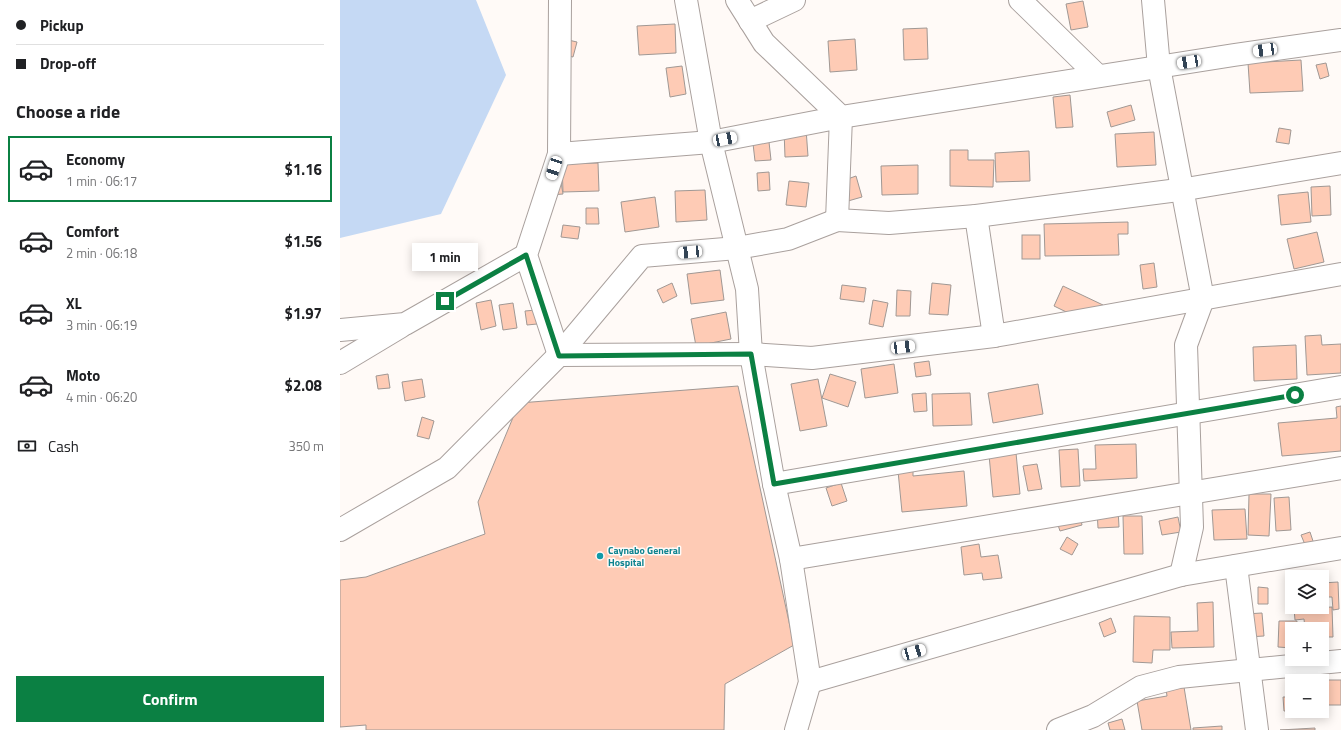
<!DOCTYPE html>
<html lang="en">
<head>
<meta charset="utf-8">
<style>
  :root { --surface:#fff; --page:#f2f2f2; --text:#202124; --muted:#757577; --line:#e0e0e0; --accent:#0b8043 }
  body { margin:0; font-family:"Titillium Web",sans-serif; background:var(--page); color:var(--text); height:100vh; display:flex; flex-direction:column; font-size:15px; white-space:nowrap }
  * { box-sizing:border-box; margin:0 }
  p { font-size:13px; color:var(--muted) }
  .icon { flex:none; width:22px; height:22px; fill:none; stroke:currentColor; stroke-width:2; stroke-linecap:round; stroke-linejoin:round }
  .map { position:relative; flex:1; overflow:hidden }
  .drawer { display:flex; flex-direction:column; background:var(--surface); width:340px }
  .drawer>* { flex:none }
  .hud { display:grid; align-content:center; height:88px; padding:0 16px; background:var(--surface) }
  .buttons { position:absolute; left:945px; top:570px; display:grid; gap:8px }
  .buttons a { display:grid; place-items:center; width:44px; height:44px; border-radius:0px; background:var(--surface); box-shadow:0 2px 10px #0003; font-size:20px }
  .end { position:absolute; width:18px; height:18px; margin:-9px; border:5px solid #0b8043; background:#fff; box-shadow:0 0 0 2px #fff }
  .from { border-radius:50% }
  .bubble { position:absolute; height:28px; border-radius:0px; background:var(--surface); box-shadow:0 2px 10px #0003; font-size:13px; font-weight:700; line-height:28px; text-align:center }
  .car { position:absolute; width:12px; height:24px; margin:-12px -6px; border-radius:5px; box-shadow:0 0 3px 1px #0007; background:linear-gradient(#fff 24%,#345 0 40%,#fff 0 76%,#345 0 86%,#fff 0) }
  .hud b { display:flex; align-items:center; gap:14px; height:38px; font-size:15px }
  .hud b+b { border-top:1px solid var(--line) }
  .hud i { width:10px; height:10px; background:var(--text) }
  ul { padding:0; list-style:none }
  li { display:flex; align-items:center; gap:12px; height:66px; margin:0 8px 6px; padding:0 8px; border:2px solid transparent; border-radius:0px }
  li div { flex:1 }
  li b { display:block; font-size:15px }
  li em { font-style:normal; font-weight:700 }
  li.active { border-color:var(--accent) }
  li>.icon { width:36px; height:36px; stroke-width:1.5 }
  h2 { padding:0 16px; font-size:18px; line-height:48px }
  .pay { display:flex; align-items:center; gap:10px; height:44px; padding:0 16px; font-size:15px }
  .pay p { margin-inline-start:auto }
  .primary-button { display:flex; gap:8px; margin-top:auto; padding:8px 16px }
  .primary-button a { flex:1; height:46px; border-radius:0px; background:var(--accent); color:#fff; font-size:16px; font-weight:700; line-height:46px; text-align:center }
  main { display:flex; flex:1; min-height:0 }
  .map>svg:first-child { display:block }
  .water { fill:#c5d9f4 }
  .building { fill:#fecbb5; stroke:#a09894 }
  .lines { fill:none; stroke-linecap:round; stroke-linejoin:round }
  .minor-casing { stroke:#a9a09d; stroke-width:24 }
  .minor { stroke:#fff; stroke-width:22 }
  .route { stroke:#0b8043; stroke-width:5 }
  .culture-dot { fill:#0f9aa8; stroke:#fffaf7; stroke-width:1.5 }
  .labels { text-anchor:middle; dominant-baseline:central; stroke-width:3; stroke-linejoin:round; paint-order:stroke }
  .culture-label { font-size:10px; font-weight:bold; fill:#0d838f; stroke:#fffaf7; text-anchor:start }
</style>
</head>
<body>
<main>
<section class="drawer">
<div class="hud">
<b><i class="from"></i>Pickup</b>
<b><i></i>Drop-off</b>
</div>
<h2>Choose a ride</h2>
<ul>
<li class="active"><svg class="icon" aria-label="car" viewBox="0 0 24 24"><path d="M5 17H2v-5l4-1 3-4h7l3 4 3 1v5h-3M9 17h6M6 11h13"/><circle cx="7" cy="17" r="2"/><circle cx="17" cy="17" r="2"/></svg><div><b>Economy</b><p>1 min · 06:17</p></div><em>$1.16</em></li>
<li><svg class="icon" aria-label="car" viewBox="0 0 24 24"><path d="M5 17H2v-5l4-1 3-4h7l3 4 3 1v5h-3M9 17h6M6 11h13"/><circle cx="7" cy="17" r="2"/><circle cx="17" cy="17" r="2"/></svg><div><b>Comfort</b><p>2 min · 06:18</p></div><em>$1.56</em></li>
<li><svg class="icon" aria-label="car" viewBox="0 0 24 24"><path d="M5 17H2v-5l4-1 3-4h7l3 4 3 1v5h-3M9 17h6M6 11h13"/><circle cx="7" cy="17" r="2"/><circle cx="17" cy="17" r="2"/></svg><div><b>XL</b><p>3 min · 06:19</p></div><em>$1.97</em></li>
<li><svg class="icon" aria-label="car" viewBox="0 0 24 24"><path d="M5 17H2v-5l4-1 3-4h7l3 4 3 1v5h-3M9 17h6M6 11h13"/><circle cx="7" cy="17" r="2"/><circle cx="17" cy="17" r="2"/></svg><div><b>Moto</b><p>4 min · 06:20</p></div><em>$2.08</em></li>
</ul>
<div class="pay"><svg class="icon" aria-label="cash" viewBox="0 0 24 24"><path d="M3 7h18v10H3z"/><circle cx="12" cy="12" r="2"/></svg>Cash<p>350 m</p></div>
<div class="primary-button"><a>Confirm</a></div>
</section>
<div class="map">
<svg width="1001" height="730" viewBox="0 0 1001 730">
  <rect width="100%" height="100%" fill="#fffaf7"/>
  <!-- water -->
  <path class="water" d="M0 0H136L166 75 101 214 0 238Z"/>
  <!-- building -->
  <g class="building">
    <path d="M743 1 748 27 731 30 726 4Z"/>
    <path d="M335 24 336 53 299 55 297 26Z"/>
    <path d="M587 28 588 59 564 60 563 29Z"/>
    <path d="M224 39 237 42 233 57 220 54Z"/>
    <path d="M515 39 517 70 490 72 488 41Z"/>
    <path d="M961 60 963 91 910 93 908 63Z"/>
    <path d="M986 63 989 76 980 79 976 65Z"/>
    <path d="M342 66 346 94 330 97 326 68Z"/>
    <path d="M730 95 733 127 716 128 713 97Z"/>
    <path d="M791 105 795 120 771 127 767 112Z"/>
    <path d="M939 128 951 130 949 144 936 142Z"/>
    <path d="M466 129 468 156 445 157 444 130Z"/>
    <path d="M814 132 816 165 777 167 775 134Z"/>
    <path d="M428 133 431 160 415 161 412 135Z"/>
    <path d="M610 150H628V160H654L653 187 610 186Z"/>
    <path d="M689 151 690 181 656 182 655 153Z"/>
    <path d="M258 163 259 191 223 192 222 164Z"/>
    <path d="M578 165V194L542 195 541 166Z"/>
    <path d="M429 172 430 190 418 191 417 173Z"/>
    <path d="M516 176 522 197 508 201 502 181Z"/>
    <path d="M449 181 469 183 466 207 446 205Z"/>
    <path d="M221 182 223 194 210 195Z"/>
    <path d="M990 186 991 215 972 216 971 187Z"/>
    <path d="M365 190 367 220 336 222 335 191Z"/>
    <path d="M968 192 971 222 941 225 938 195Z"/>
    <path d="M315 197 319 227 285 232 281 202Z"/>
    <path d="M246 208H258L259 224H246Z"/>
    <path d="M788 222V234H778L779 255 705 256 704 224Z"/>
    <path d="M223 225 240 227 238 239 221 237Z"/>
    <path d="M977 232 984 262 954 269 947 239Z"/>
    <rect x="682" y="235" width="18" height="24"/>
    <path d="M814 263 817 287 803 289 800 265Z"/>
    <path d="M380 270 384 300 351 304 347 274Z"/>
    <path d="M332 283 337 296 323 303 317 290Z"/>
    <path d="M592 283 611 285 608 315 589 314Z"/>
    <path d="M502 285 526 288 524 302 500 299Z"/>
    <path d="M723 286 763 305 753 325 714 306Z"/>
    <path d="M557 290 571 291 570 316H556Z"/>
    <path d="M151 300 156 326 141 330 136 303Z"/>
    <path d="M533 300 548 303 543 327 529 324Z"/>
    <path d="M173 303 177 328 163 330 159 305Z"/>
    <path d="M196 310 197 324 187 325 185 311Z"/>
    <path d="M386 312 391 339 356 346 351 319Z"/>
    <path d="M981 335 982 345 1001 344V373L967 375 965 336Z"/>
    <path d="M956 345 957 379 914 381 913 347Z"/>
    <path d="M589 361 591 375 576 377 574 363Z"/>
    <path d="M554 364 558 393 525 398 521 369Z"/>
    <path d="M48 374 50 388 38 389 36 376Z"/>
    <path d="M490 374 516 382 508 407 482 398Z"/>
    <path d="M82 379 85 397 65 401 62 382Z"/>
    <path d="M478 379 487 426 460 431 451 384Z"/>
    <path d="M698 384 703 414 653 423 648 393Z"/>
    <path d="M398 386 454 645 385 684 384 730H26V725L0 727V580L26 577 145 534 138 502 179 403Z"/>
    <path d="M586 393 587 411 574 412 572 394Z"/>
    <path d="M630 393 632 425 593 426 592 394Z"/>
    <path d="M1001 406V451L942 456 938 423 997 418 996 407Z"/>
    <path d="M82 417 94 421 89 439 77 436Z"/>
    <path d="M796 444 797 478 744 481 743 469H756L755 445Z"/>
    <path d="M738 449 740 486 721 487 719 450Z"/>
    <path d="M676 453 680 494 653 497 649 455Z"/>
    <path d="M697 464 702 489 688 491 683 466Z"/>
    <path d="M573 469V476L624 471 627 506 562 512 558 471Z"/>
    <path d="M501 483 507 501 492 506 486 488Z"/>
    <path d="M909 494H931L929 536 908 535Z"/>
    <path d="M949 497 951 530 936 531 934 498Z"/>
    <path d="M778 509 779 527 758 528 757 510Z"/>
    <path d="M905 509 907 539 874 540 872 510Z"/>
    <path d="M739 512 742 525 720 531 716 519Z"/>
    <path d="M783 516H802L803 554H784Z"/>
    <path d="M838 517 841 532 822 535 819 521Z"/>
    <path d="M970 532 974 544 966 547 961 535Z"/>
    <path d="M727 537 738 544 732 555 720 549Z"/>
    <path d="M639 544 641 557 658 555 662 578 643 580 642 573 624 575 621 547Z"/>
    <path d="M998 582 999 609 993 610 992 597H982V583Z"/>
    <path d="M918 587 928 588V604H918Z"/>
    <path d="M873 602 874 647 832 648 831 632 858 631 857 603Z"/>
    <path d="M992 607 993 637H982V629H965L964 619 955 620 954 609Z"/>
    <path d="M922 613 924 636 907 637 905 614Z"/>
    <path d="M794 616 830 617V650H813L812 663 793 662Z"/>
    <path d="M771 618 776 632 764 637 759 623Z"/>
    <path d="M939 621H957L956 629H952V648L938 647Z"/>
    <path d="M974 680H1001V705H982V681H974Z"/>
    <path d="M844 687 851 730H802L797 701 827 696 826 689Z"/>
    <path d="M943 697H952V711H944Z"/>
    <path d="M782 719 785 730H770L768 723Z"/>
    <path d="M882 726V730H853V728Z"/>
    <path d="M975 728V730H940Z"/>
  </g>
  <g class="lines">
    <!-- minor casing -->
    <g class="minor-casing">
      <g id="minor">
        <path d="M346 0 371 142 407 289 411 354 434 484 451 559 470 682 456 730"/>
        <path d="M397 0 424 43 501 117 894 55 1001 40"/>
        <path d="M680 0 758 76"/>
        <path d="M813 0 819 67 863 299 846 345 852 527 841 575"/>
        <path d="M410 21 454 0"/>
        <path d="M219 154 371 142 501 117 497 220 549 223 636 216 846 189 1001 163"/>
        <path d="M636 216 654 336"/>
        <path d="M0 330 65 324 186 255"/>
        <path d="M219 355 411 354 472 358 654 336 1001 274"/>
        <path d="M219 355 186 255 219 154 220 0"/>
        <path d="M0 363 60 327"/>
        <path d="M434 484 1001 387"/>
        <path d="M0 530 107 468 219 355 302 256 397 248 448 239 497 220"/>
        <path d="M451 559 1001 468"/>
        <path d="M896 566 917 730"/>
        <path d="M470 682 841 575 1001 548"/>
        <path d="M718 730 753 716 801 687 839 677 1001 661"/>
      </g>
    </g>
    <!-- minor -->
    <use href="#minor" class="minor"/>
  </g>
  <g class="lines">
    <!-- route -->
    <path class="route" d="M105 301 186 255 219 356 411 354 434 484 955 395"/>
  </g>
  <!-- markers -->
  <circle class="culture-dot" cx="260" cy="556" r="4"/>
  <g class="labels">
    <!-- culture labels -->
    <g class="culture-label">
      <text x="268" y="550">Caynabo General<tspan x="268" dy="12">Hospital</tspan></text>
    </g>
  </g>
</svg>
<div class="buttons">
<a><svg class="icon" aria-label="layers" viewBox="0 0 24 24"><path d="M12 4l9 5-9 5-9-5zM3 14l9 5 9-5"/></svg></a>
<a>+</a>
<a>−</a>
</div>
<i class="end from" style="left:955px;top:395px"></i>
<i class="end" style="left:105px;top:301px"></i>
<div class="bubble" style="left:72px;top:243px;width:66px">1 min</div>
<i class="car" style="left:925px;top:50px;rotate:262deg"></i>
<i class="car" style="left:849px;top:62px;rotate:261deg"></i>
<i class="car" style="left:385px;top:139px;rotate:79deg"></i>
<i class="car" style="left:214px;top:168px;rotate:198deg"></i>
<i class="car" style="left:350px;top:252px;rotate:265deg"></i>
<i class="car" style="left:563px;top:347px;rotate:83deg"></i>
<i class="car" style="left:574px;top:652px;rotate:74deg"></i>
</div>
</main>
</body>
</html>
